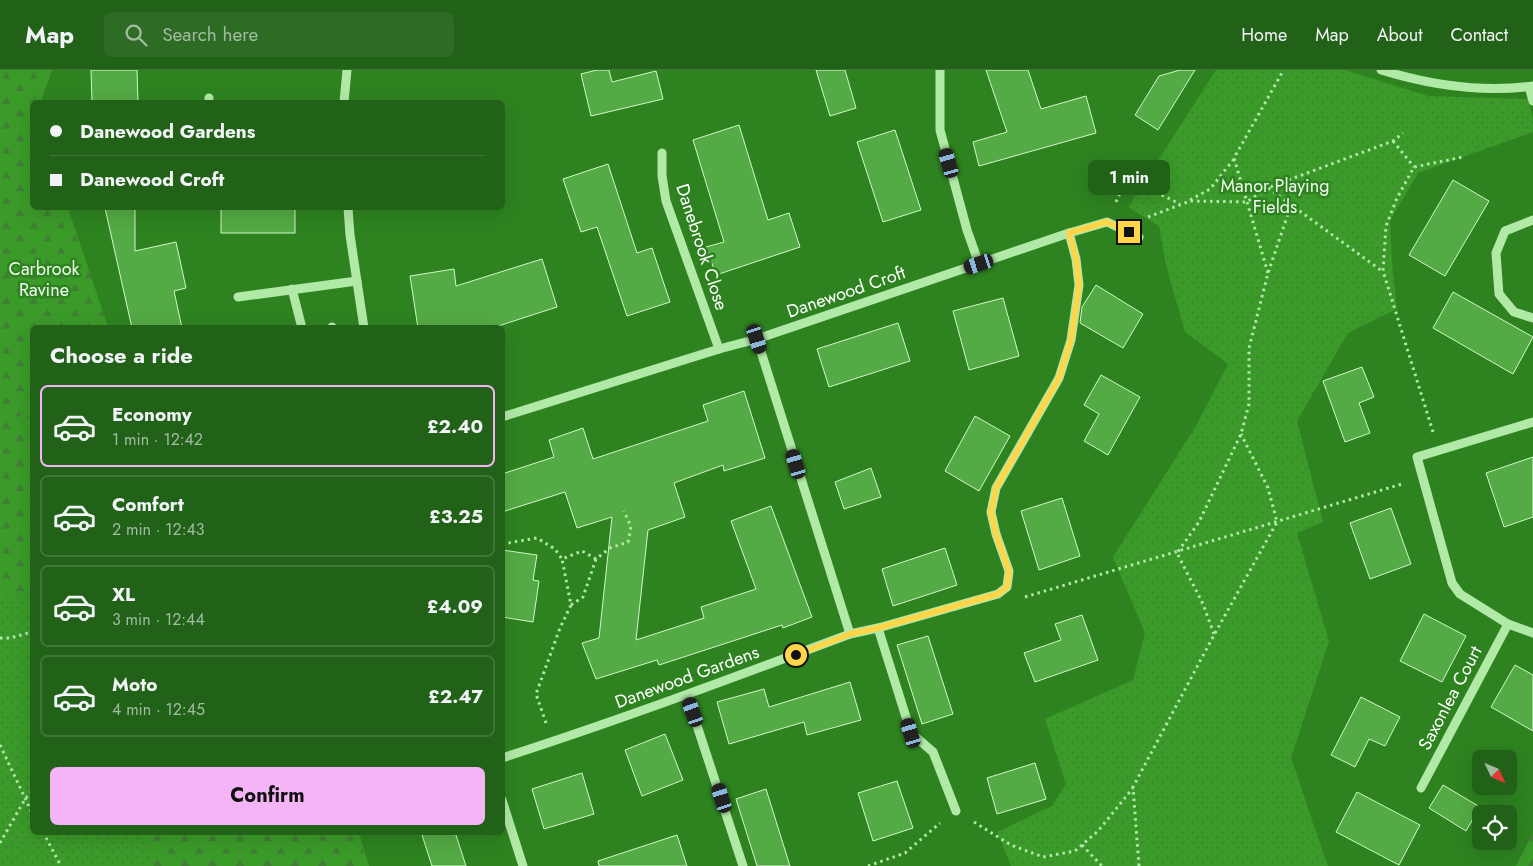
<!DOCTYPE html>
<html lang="en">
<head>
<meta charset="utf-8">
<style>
  :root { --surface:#226218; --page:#2e6b25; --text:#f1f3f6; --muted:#a2bca2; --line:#3f7637; --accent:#f4b4f6 }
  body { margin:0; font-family:Jost,sans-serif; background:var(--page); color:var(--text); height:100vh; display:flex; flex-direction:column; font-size:19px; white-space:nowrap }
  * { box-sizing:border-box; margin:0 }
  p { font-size:16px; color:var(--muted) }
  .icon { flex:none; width:28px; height:28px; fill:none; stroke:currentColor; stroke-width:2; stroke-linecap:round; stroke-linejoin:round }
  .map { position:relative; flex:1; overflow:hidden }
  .panel { position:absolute; left:30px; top:255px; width:475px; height:510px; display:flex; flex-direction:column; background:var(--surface); border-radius:8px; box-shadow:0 5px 20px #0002 }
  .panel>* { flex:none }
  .top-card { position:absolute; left:30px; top:30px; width:475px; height:110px; border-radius:8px; box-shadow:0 5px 20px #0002; display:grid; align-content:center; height:110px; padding:0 20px; background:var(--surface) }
  .needle { width:32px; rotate:134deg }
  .tools { position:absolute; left:1472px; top:680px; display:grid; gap:10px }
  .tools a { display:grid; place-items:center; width:45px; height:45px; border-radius:8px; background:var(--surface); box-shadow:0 5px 20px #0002; font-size:25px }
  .end { position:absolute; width:22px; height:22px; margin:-11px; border:6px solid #ffd54a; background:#111; box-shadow:0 0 0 2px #111 }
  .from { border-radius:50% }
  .bubble { position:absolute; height:35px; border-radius:8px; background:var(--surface); box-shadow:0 5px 20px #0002; font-size:16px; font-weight:700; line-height:35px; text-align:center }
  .car { position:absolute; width:15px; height:30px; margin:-15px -8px; border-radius:6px; box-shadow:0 0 4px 1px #0007; background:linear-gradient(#222 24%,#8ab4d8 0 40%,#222 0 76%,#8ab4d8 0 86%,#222 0) }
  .top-card b { display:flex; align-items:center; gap:18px; height:48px; font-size:19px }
  .top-card b+b { border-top:1px solid var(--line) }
  .top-card i { width:12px; height:12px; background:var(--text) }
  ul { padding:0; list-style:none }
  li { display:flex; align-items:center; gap:15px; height:82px; margin:0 10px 8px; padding:0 10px; border:2px solid var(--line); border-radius:8px }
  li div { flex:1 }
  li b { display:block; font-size:19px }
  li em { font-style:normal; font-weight:700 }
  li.selected { border-color:var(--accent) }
  li>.icon { width:45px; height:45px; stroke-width:1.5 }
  h2 { padding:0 20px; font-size:22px; line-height:60px }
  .action { display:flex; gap:10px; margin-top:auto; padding:10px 20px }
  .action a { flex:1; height:58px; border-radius:8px; background:var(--accent); color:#111; font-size:20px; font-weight:700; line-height:58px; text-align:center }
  header { display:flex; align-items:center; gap:30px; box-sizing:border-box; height:70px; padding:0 25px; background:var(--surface); border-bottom:1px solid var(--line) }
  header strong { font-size:24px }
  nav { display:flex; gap:28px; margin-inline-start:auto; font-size:18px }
  .search { width:350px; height:45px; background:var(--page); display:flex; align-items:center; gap:12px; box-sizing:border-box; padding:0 18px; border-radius:8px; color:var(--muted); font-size:19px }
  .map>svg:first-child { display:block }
  .grass { fill:url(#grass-dots) }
  .forest { fill:url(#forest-firs) }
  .building { fill:#54aa44; stroke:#d2f7cb }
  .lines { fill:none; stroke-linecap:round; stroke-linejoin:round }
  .path { stroke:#b1e9a7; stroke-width:3; stroke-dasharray:2.5 4; stroke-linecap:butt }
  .minor { stroke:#b1e9a7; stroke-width:9 }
  .route { stroke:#ffd54a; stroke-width:6 }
  .labels { text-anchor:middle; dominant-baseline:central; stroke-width:5; stroke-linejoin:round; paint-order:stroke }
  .park-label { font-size:18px; fill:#effced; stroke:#2e8320 }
  .street-label { font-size:18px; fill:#fff; stroke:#2e8320 }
</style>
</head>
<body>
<header>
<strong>Map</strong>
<div class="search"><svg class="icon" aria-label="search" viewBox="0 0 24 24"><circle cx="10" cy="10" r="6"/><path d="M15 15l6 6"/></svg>Search here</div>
<nav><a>Home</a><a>Map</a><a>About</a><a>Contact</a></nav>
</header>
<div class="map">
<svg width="1533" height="796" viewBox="0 0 1533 796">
  <defs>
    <pattern id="grass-dots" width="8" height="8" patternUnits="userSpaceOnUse" patternTransform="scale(1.25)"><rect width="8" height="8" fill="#3b9b29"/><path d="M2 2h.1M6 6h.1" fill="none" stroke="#417f35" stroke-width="1.8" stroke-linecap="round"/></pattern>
    <pattern id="forest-firs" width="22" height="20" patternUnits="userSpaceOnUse" patternTransform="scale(1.25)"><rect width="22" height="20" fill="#3b9b29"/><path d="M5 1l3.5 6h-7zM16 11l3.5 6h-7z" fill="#417f35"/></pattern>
  </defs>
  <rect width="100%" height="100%" fill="#2e8320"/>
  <!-- grass -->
  <g class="grass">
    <path d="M0 0 32 32V762L359 763 369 796H0Z"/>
    <path d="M1216 0H1345L1428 26 1528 29 1533 48V62L1418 103 1390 151 1392 193 1397 239 1348 263 1297 351 1323 452 1297 463 1329 571 1291 688 1328 796H1011L997 762 1052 736 1066 714 1045 649 1133 610 1145 563 1113 487 1196 356 1228 294 1185 262 1166 195 1159 156 1128 137Z"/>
  </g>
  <!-- forest -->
  <g class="forest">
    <path d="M0 0H52L41 32H32V138H68L108 257 32 258V322L17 328 32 401V525L0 527Z"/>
    <path d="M144 763H358L368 796H154Z"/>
    <path d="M1533 763V796H1516Z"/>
  </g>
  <!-- building -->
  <g class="building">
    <path d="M91 0H137L138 32H92Z"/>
    <path d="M597 0H609L612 12 656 1 663 29 591 46 581 4Z"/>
    <path d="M816 0H845L856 38 830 46Z"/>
    <path d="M986 0H1028L1041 39 1086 26 1096 63 979 96 973 72 1007 62Z"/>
    <path d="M1180 0H1195L1158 60 1135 45 1159 6Z"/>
    <path d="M739 55 768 150 789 143 800 177 716 205 706 177 724 172 693 70Z"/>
    <path d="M895 60 921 140 883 152 857 72Z"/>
    <path d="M608 94 637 183 652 178 670 232 627 246 597 157 581 162 563 109Z"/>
    <path d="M1453 110 1489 131 1445 206 1409 185Z"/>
    <path d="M105 138H135V181L176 172 186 218 174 221 182 258H132Z"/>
    <rect x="221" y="138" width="74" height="25"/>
    <path d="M542 189 557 237 492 258H418L410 206 454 199 456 216Z"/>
    <path d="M1096 215 1143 244 1123 278 1080 253 1082 237Z"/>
    <path d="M1453 222 1533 267 1513 304 1433 258Z"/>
    <path d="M1003 228 1019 286 969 300 953 241Z"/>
    <path d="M898 253 910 291 829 317 817 279Z"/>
    <path d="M1362 297 1374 327 1359 333 1370 363 1345 372 1323 311Z"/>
    <path d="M1101 305 1140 327 1108 385 1084 371 1099 344 1084 335Z"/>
    <path d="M744 321 765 388 724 401 723 395 674 413 685 447 648 460 636 570 704 548 701 537 756 519 731 451 771 436 812 547 783 558 782 555 659 595 657 590 596 609 582 573 599 568 612 447 577 458 565 422 502 442V404L554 387 549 370 583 358 593 389 708 351 703 335Z"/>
    <path d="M975 346 1010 366 979 421 945 401Z"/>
    <path d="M1533 387V447L1504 457 1486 403Z"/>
    <path d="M871 398 881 427 844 439 835 412Z"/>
    <path d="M1062 428 1080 486 1039 500 1021 441Z"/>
    <path d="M1391 438 1411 494 1370 509 1350 453Z"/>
    <path d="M945 478 957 515 893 536 882 499Z"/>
    <path d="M502 480 537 485 533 510 539 511 533 552 502 547Z"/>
    <path d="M1424 544 1466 566 1442 612 1400 591Z"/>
    <path d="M1082 545 1098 590 1035 612 1024 583 1061 570 1055 554Z"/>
    <path d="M928 566 953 644 922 654 897 575Z"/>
    <path d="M1515 595 1533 605V661L1491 637Z"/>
    <path d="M850 612 861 650 807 665 804 652 729 674 717 632 764 619 769 637Z"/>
    <path d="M1361 627 1400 647 1385 676 1369 669 1355 697 1331 685Z"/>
    <path d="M665 664 683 710 642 726 625 680Z"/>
    <path d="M1035 693 1046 729 997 744 987 708Z"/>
    <path d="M582 703 594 744 544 759 532 719Z"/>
    <path d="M897 711 913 758 873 771 858 723Z"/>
    <path d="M1443 715 1480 737 1466 761 1429 738Z"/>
    <path d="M766 719 790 796H757L736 729Z"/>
    <path d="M1357 722 1420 755 1399 795 1336 762Z"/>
    <path d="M421 762H455L466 796H432Z"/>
    <path d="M677 765 687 796H599L598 791Z"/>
  </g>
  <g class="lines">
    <!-- path -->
    <g class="path">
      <path d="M1393 71 1414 97"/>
      <path d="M1268 118 1382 201"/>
      <path d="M1190 130 1210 119 1234 89"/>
      <path d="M1116 132 1127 108 1180 134"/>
      <path d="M1148 147 1190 131 1247 132 1267 118 1393 71 1403 63"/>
      <path d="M1268 203 1234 88 1283 1"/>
      <path d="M1433 362 1383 201 1386 156 1397 128 1414 97 1463 87"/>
      <path d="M502 474 537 468 555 479 562 489 582 481 596 489 610 478 628 472 631 457 624 441"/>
      <path d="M1025 527 1402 414"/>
      <path d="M571 535 583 527 596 489"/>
      <path d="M1214 564 1203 534 1177 483 1199 452 1241 364 1249 334V278L1268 203 1291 135"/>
      <path d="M0 568H10L32 562"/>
      <path d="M546 653 536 624 560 558 571 535 562 489"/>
      <path d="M0 675 32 743"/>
      <path d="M974 752 1011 775 1043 787 1075 781 1098 761 1133 718"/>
      <path d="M43 762 61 796"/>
      <path d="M0 773 25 729 32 721"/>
      <path d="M1082 775 1102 796"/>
      <path d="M868 796 905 783 940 753"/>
      <path d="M1139 796 1133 717 1214 565 1277 452 1268 418 1241 364"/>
    </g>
    <!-- minor -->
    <g class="minor">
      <path d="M940 0V60L967 160 979 194"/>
      <path d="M1381 0C1430 15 1482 23 1533 16"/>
      <path d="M1529 17 1533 31"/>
      <path d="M209 28V32"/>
      <path d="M344 32 347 0"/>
      <path d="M662 83V106L666 131 719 279"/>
      <path d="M348 138 350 165 364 258"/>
      <path d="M1533 150 1505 161 1496 183 1499 224 1514 242 1533 248"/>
      <path d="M292 219 302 258"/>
      <path d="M238 227 357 211"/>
      <path d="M331 258 332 257"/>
      <path d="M757 269 850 564"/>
      <path d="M502 347 719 279 757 269 1069 163 1107 152 1139 167"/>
      <path d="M1533 352 1417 387 1452 513 1460 524 1508 554 1533 563"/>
      <path d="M878 558 911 663 933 682 956 741"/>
      <path d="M687 625 743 796"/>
      <path d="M502 688C620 650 735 607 850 564L878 558 998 524 1007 517 1009 501 996 464 991 442 996 418 1059 308 1071 270 1079 215 1076 189 1069 163"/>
      <path d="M1421 718 1508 554"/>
      <path d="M502 730 523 796"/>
    </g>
  </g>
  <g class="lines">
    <!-- route -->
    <path class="route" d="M796 585 850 564 878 558 998 524 1007 517 1009 501 996 464 991 442 996 418 1059 308 1071 270 1079 215 1076 188 1069 163 1107 152 1129 162"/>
  </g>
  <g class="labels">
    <!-- park labels -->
    <g class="park-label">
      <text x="1275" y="116">Manor Playing<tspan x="1275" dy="21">Fields</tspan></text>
      <text x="44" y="199">Carbrook<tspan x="44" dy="21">Ravine</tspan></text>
    </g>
    <!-- street labels -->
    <g class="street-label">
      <text transform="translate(702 177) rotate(72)">Danebrook Close</text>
      <text transform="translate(846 222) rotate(-19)">Danewood Croft</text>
      <text transform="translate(687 607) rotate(-20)">Danewood Gardens</text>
      <text transform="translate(1450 628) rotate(-62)">Saxonlea Court</text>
    </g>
  </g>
</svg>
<div class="tools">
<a><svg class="needle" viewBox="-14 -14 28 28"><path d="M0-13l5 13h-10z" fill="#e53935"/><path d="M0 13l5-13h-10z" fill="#a2bca2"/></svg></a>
<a><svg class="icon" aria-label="locate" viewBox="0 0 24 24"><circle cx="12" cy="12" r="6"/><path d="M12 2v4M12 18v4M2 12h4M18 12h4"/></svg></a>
</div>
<i class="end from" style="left:796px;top:585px"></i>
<i class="end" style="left:1129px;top:162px"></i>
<div class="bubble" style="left:1088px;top:90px;width:82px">1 min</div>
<i class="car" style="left:949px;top:93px;rotate:344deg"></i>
<i class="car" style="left:979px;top:194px;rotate:252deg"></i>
<i class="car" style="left:757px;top:269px;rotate:162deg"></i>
<i class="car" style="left:796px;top:394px;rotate:343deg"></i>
<i class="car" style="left:693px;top:642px;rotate:341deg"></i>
<i class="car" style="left:911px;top:663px;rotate:343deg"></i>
<i class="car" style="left:722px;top:728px;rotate:342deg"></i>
<div class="top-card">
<b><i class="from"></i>Danewood Gardens</b>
<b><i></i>Danewood Croft</b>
</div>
<section class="panel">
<h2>Choose a ride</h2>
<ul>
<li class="selected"><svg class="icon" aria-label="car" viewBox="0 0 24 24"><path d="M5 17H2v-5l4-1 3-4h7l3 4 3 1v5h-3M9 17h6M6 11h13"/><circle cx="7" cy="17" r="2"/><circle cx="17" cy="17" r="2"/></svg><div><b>Economy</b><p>1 min · 12:42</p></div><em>£2.40</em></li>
<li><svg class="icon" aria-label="car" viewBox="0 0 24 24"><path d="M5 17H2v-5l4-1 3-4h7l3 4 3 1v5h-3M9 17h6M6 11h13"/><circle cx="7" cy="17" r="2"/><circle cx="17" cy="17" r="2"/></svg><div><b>Comfort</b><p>2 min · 12:43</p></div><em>£3.25</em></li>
<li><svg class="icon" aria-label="car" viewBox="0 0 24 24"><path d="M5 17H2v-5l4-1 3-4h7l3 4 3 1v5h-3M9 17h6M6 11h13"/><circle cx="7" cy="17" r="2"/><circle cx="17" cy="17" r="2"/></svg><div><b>XL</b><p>3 min · 12:44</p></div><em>£4.09</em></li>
<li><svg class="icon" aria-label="car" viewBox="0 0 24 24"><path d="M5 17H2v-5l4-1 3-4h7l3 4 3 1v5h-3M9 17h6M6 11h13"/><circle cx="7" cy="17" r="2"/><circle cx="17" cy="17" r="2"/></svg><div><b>Moto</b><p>4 min · 12:45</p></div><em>£2.47</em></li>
</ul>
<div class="action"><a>Confirm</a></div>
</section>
</div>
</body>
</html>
